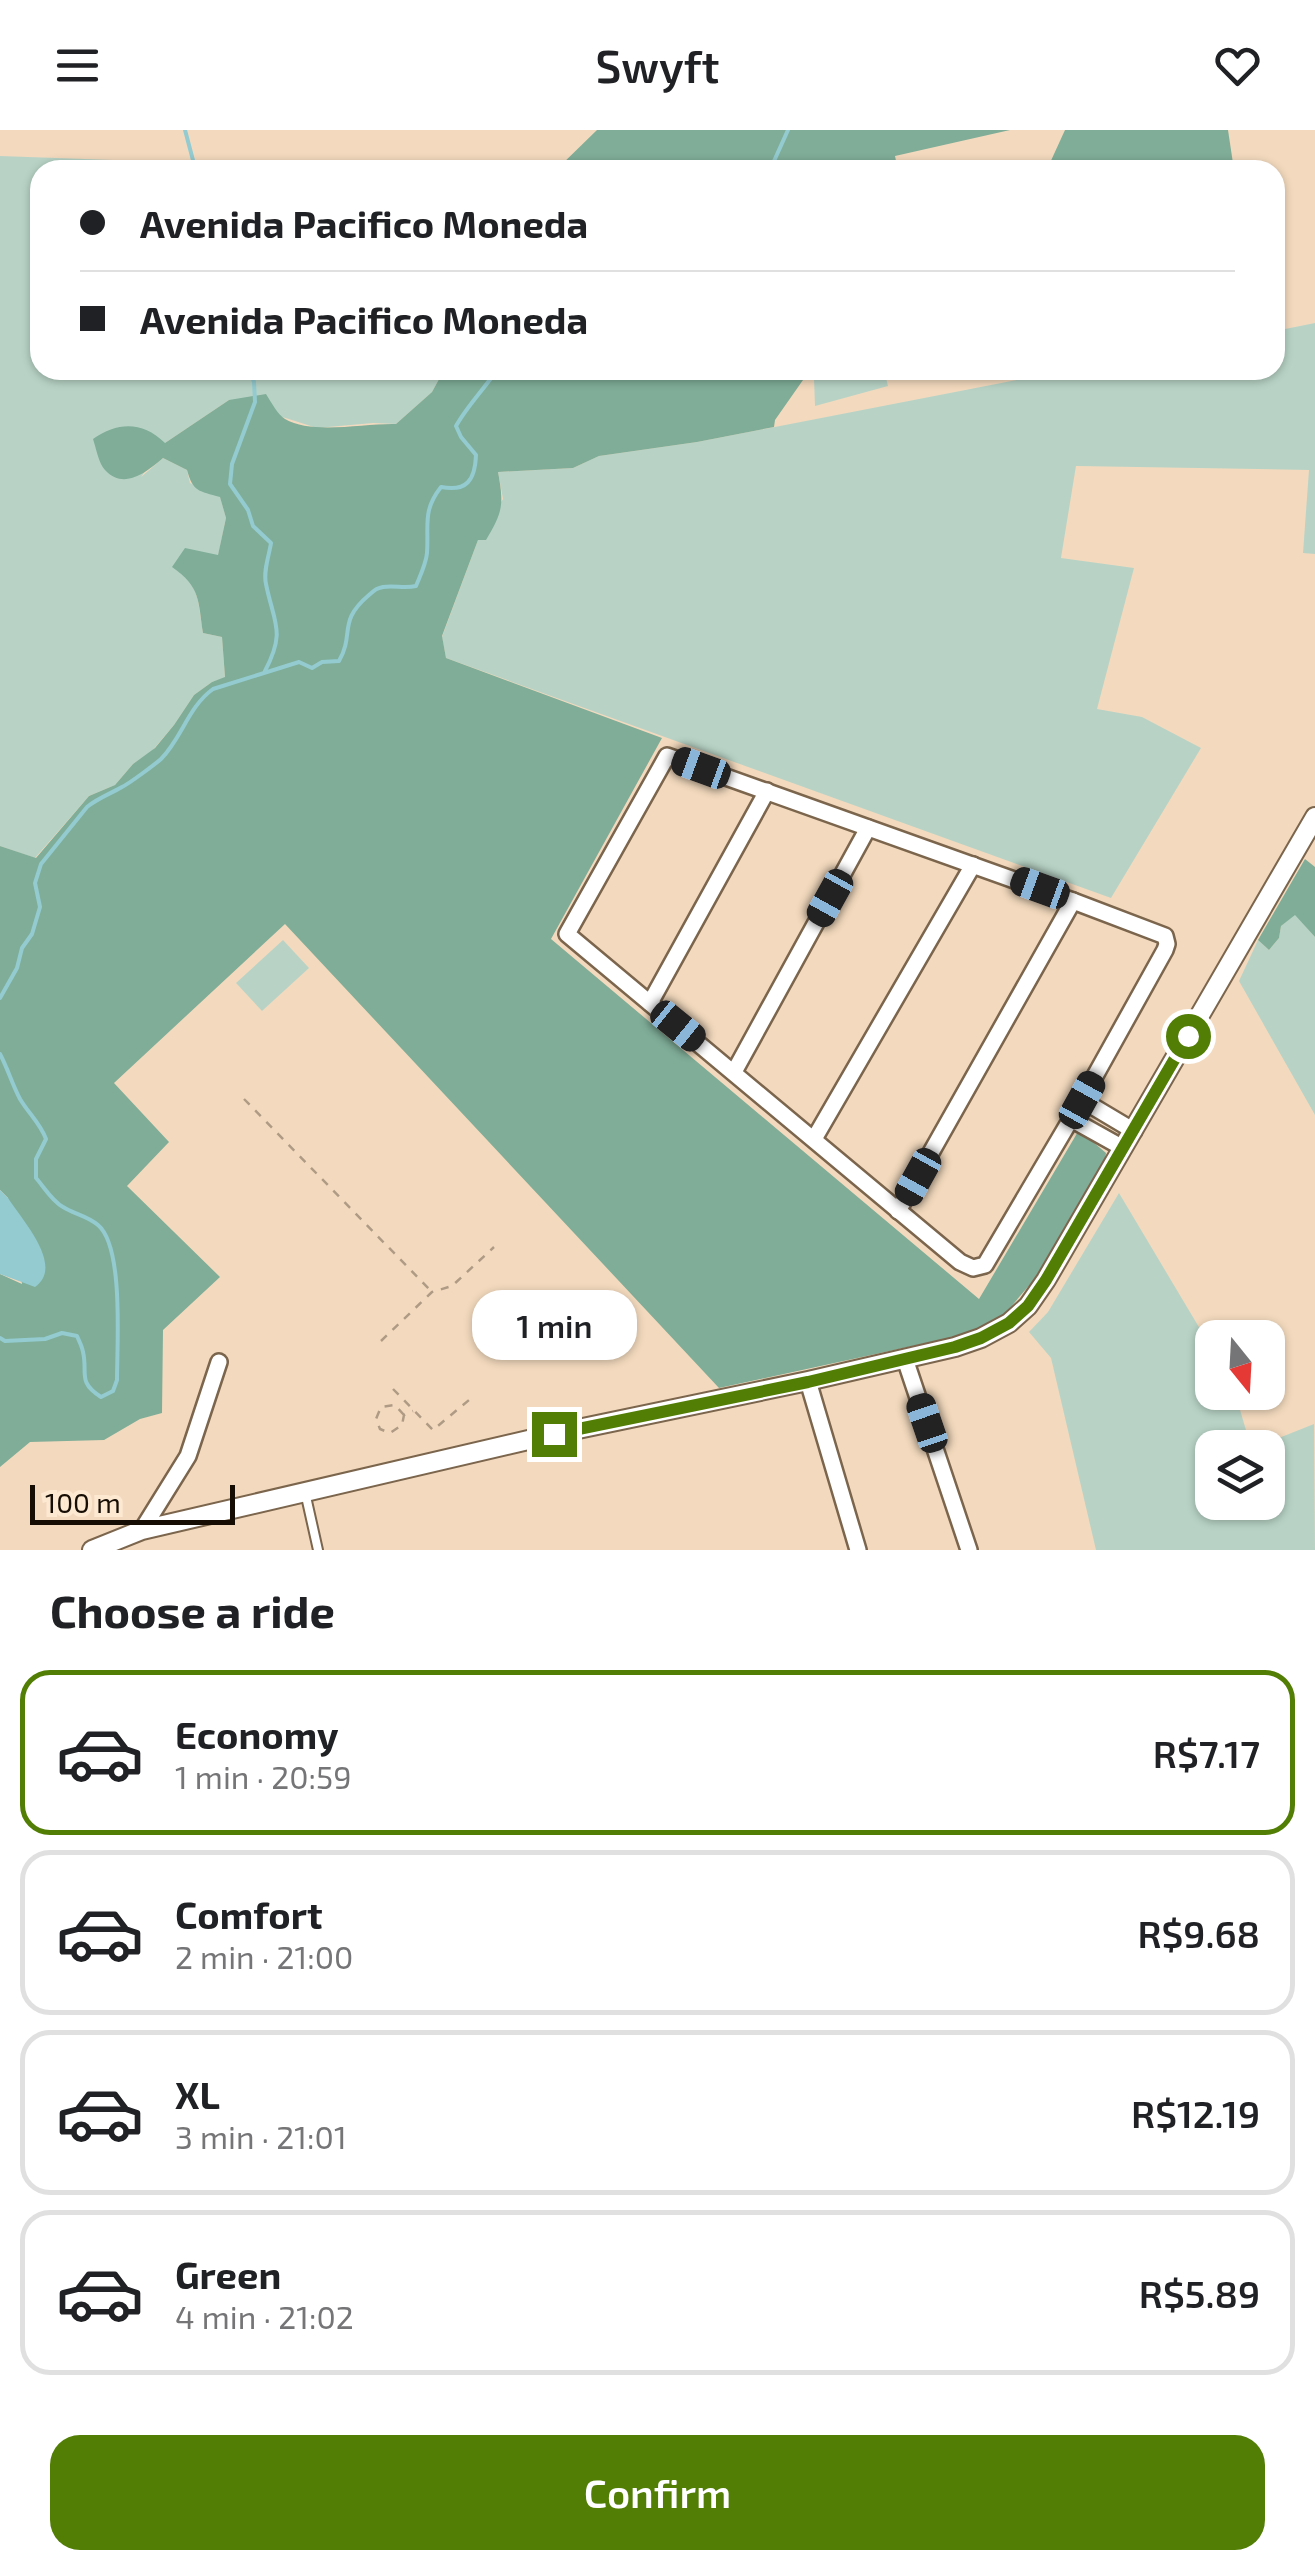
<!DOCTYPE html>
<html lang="en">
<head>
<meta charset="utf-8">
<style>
  :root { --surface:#fff; --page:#f2f2f2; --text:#202124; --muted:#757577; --line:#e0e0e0; --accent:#527e05 }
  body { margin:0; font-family:"Exo 2",sans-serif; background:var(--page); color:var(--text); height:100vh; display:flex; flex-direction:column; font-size:38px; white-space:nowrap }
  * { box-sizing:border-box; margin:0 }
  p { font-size:32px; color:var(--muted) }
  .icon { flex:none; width:55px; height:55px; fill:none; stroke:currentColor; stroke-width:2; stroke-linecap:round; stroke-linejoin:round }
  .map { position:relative; height:1420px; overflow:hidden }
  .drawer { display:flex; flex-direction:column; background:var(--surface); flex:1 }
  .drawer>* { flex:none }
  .banner { position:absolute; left:30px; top:30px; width:1255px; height:220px; border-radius:30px; box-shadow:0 2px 8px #0004; display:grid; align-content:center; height:220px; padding:0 50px; background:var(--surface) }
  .needle { width:65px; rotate:162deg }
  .fabs { position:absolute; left:1195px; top:1190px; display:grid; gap:20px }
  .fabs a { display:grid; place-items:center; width:90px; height:90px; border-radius:20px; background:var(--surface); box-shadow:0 2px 8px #0004; font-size:50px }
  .scale { position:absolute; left:30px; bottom:25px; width:205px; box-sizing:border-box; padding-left:10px; border:5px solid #160e05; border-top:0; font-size:28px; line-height:35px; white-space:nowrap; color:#160e05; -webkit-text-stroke:8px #fde8d2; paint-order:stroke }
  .end { position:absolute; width:45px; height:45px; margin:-22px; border:12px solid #527e05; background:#fff; box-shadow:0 0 0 5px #fff }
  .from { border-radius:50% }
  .bubble { position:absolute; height:70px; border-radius:30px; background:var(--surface); box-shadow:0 2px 8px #0004; font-size:32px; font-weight:600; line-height:70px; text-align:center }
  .car { position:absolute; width:30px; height:60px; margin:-30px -15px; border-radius:12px; box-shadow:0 0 8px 2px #0007; background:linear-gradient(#222 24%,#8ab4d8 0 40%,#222 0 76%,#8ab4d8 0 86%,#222 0) }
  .banner b { display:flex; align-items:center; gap:35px; height:95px; font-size:38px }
  .banner b+b { border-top:2px solid var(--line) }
  .banner i { width:25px; height:25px; background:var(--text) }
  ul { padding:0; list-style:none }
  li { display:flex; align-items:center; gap:30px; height:165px; margin:0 20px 15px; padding:0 30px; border:5px solid var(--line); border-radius:30px }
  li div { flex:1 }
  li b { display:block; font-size:38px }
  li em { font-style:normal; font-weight:600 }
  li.current { border-color:var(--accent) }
  li>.icon { width:90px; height:90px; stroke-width:1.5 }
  h2 { padding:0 50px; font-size:45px; line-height:120px }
  .cta { display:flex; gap:20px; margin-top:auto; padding:20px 50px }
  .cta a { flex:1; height:115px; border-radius:30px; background:var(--accent); color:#fff; font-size:40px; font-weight:600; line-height:115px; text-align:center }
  header { display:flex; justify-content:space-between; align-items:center; height:130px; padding:0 50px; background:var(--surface); font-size:45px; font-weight:600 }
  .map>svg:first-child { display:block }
  .green { fill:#b8d3c6 }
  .forest { fill:#7fad98 }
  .water { fill:#93cbd0 }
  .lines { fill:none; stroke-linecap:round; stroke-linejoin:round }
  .stream { stroke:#93cbd0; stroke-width:4 }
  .service-casing { stroke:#7b654c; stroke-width:12 }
  .minor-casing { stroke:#7b654c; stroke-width:20 }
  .tertiary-casing { stroke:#7b654c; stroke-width:22 }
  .path { stroke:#af9b85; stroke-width:2.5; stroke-dasharray:8 8; stroke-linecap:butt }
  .service { stroke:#fff; stroke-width:8 }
  .minor { stroke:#fff; stroke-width:15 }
  .tertiary { stroke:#fff; stroke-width:18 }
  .route { stroke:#527e05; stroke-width:12 }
</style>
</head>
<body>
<header><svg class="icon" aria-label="menu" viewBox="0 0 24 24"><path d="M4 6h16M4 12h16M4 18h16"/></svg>Swyft<svg class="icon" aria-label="heart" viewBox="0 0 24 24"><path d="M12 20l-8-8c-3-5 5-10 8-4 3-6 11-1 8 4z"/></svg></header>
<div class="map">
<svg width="1315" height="1420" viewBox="0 0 1315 1420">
  <rect width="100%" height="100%" fill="#f3dabe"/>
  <!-- green -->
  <g class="green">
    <path d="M0 26 397 40H40V240H444L432 262 396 294 373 293 317 298 229 270 165 313 141 347 163 328 187 340 190 353 220 366 226 388 218 426 191 450 198 470 203 503 222 507 225 548 212 552 194 565 174 595 152 621 133 634 115 655 89 666 35 728 0 716Z"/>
    <path d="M1315 193V424L1303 423 1309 340 1076 336 1061 428 1134 438 1097 579 1142 587 1201 618 1111 768 446 528 442 507 478 410 503 369 498 342 573 338 599 326 697 312 1068 240H1275V201Z"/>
    <path d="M834 240H884L888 256 815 276 814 249Z"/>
    <path d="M1295 784 1315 807V985L1239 851 1258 810 1269 820 1279 808 1281 796Z"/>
    <path d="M283 810 309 838 262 881 236 853Z"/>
    <path d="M1119 1063 1212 1219V1262L1235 1263 1251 1317 1212 1318V1372H1268V1318L1256 1317 1314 1294 1315 1420H1096L1051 1228 1029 1202 1048 1182Z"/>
  </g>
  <!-- forest -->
  <g class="forest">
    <path d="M597 0H1010L895 26 898 40H556Z"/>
    <path d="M1065 0H1228L1234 40H1050L1049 35Z"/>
    <path d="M444 240H810L775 290 774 297 697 312 599 326 573 338 498 342C504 374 503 382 486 410H478L442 506 446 528 662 608 551 809 979 1169 1079 1000 1106 1023 1105 1030 1034 1150 1020 1166 1006 1183 985 1197 963 1205 719 1258 285 794 114 953 169 1012 127 1056 220 1147 163 1200 162 1283 140 1289 104 1310 30 1312 0 1337V1144L22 1154 8 1068 0 1060V716L36 728 89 666 115 655 133 634 155 618 174 595 194 565 212 552 225 547 222 507 203 503C198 471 201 457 172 437L185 418 218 425 226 388 220 367C199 361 193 362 187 340L163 328C148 341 124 361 105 340 99 334 96 318 93 309 118 292 142 291 165 313L229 270 266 264C271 272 278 285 285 289 312 305 365 293 396 294L432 262Z"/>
    <path d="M1305 729 1315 737V807L1295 785 1281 796 1279 808 1269 820 1258 810Z"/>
  </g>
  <!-- water -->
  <path class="water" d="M0 1060 8 1068C22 1090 65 1136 35 1157L0 1144Z"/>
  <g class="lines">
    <!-- stream -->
    <g class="stream">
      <path d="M185 0 194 34 191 40"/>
      <path d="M770 40 788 0"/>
      <path d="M250 240 254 252 255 272 232 334 230 354 248 380 253 396 271 413C269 426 263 441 266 454 274 494 286 501 265 541"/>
      <path d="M0 868 17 838 22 818 32 804 40 777 35 753 41 734 87 677C98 668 110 664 122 657 130 653 154 635 161 629 182 608 188 577 213 559L299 532 312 538 322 532 339 531C355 503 337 492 369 465 375 460 375 459 383 457 395 455 404 459 416 456 420 446 426 434 427 423 429 396 422 381 441 357 467 362 475 350 476 325L461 307 456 296C467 276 484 259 497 240"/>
      <path d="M0 924C8 939 12 954 20 969 29 984 40 993 46 1009L36 1029V1048C44 1057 52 1071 63 1077 74 1084 88 1086 98 1095 124 1117 117 1215 117 1250L113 1261 101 1267C77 1252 88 1243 83 1222 82 1216 79 1211 77 1206L62 1203 45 1209 5 1211 0 1208"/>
    </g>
    <!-- service casing -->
    <g class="service-casing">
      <path id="service" d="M305 1362 318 1420"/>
    </g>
    <!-- minor casing -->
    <g class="minor-casing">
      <g id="minor">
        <path d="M667 626 1073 771 1165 806 1167 814 1165 820 1071 989 985 1135 973 1138 960 1132 567 804Z"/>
        <path d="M650 873 767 661"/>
        <path d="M734 942 868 698"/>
        <path d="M1082 970 1134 1001"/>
        <path d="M1071 989 1123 1018"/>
        <path d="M814 1009 973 735"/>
        <path d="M898 1081 1073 771"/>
        <path d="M905 1229 969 1420"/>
        <path d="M808 1251 858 1420"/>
        <path d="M142 1400 188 1326 219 1232"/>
      </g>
    </g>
    <!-- tertiary casing -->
    <g class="tertiary-casing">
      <path id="tertiary" d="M92 1420 142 1400 554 1304 808 1251 955 1217 981 1208 1009 1193 1028 1176 1046 1150 1315 687"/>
    </g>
    <!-- path -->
    <g class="path">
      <path d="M244 969 432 1162"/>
      <path d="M381 1211 432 1162 452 1156 494 1117"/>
      <path d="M393 1259 433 1300 475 1265"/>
      <path d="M404 1285 395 1275 381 1277 376 1289 380 1299 390 1303 402 1295 404 1285 413 1281"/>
    </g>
    <!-- service -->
    <use href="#service" class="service"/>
    <!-- minor -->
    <use href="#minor" class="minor"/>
    <!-- tertiary -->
    <use href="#tertiary" class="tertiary"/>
  </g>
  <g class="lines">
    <!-- route -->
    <path class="route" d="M554 1304 808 1252 955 1217 981 1208 1009 1193 1028 1176 1046 1150 1188 906"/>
  </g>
</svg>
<div class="fabs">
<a><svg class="needle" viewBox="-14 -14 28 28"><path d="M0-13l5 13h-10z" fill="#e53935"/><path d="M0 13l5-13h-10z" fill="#757577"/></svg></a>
<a><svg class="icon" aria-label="layers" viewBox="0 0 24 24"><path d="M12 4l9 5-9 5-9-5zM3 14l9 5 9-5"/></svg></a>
</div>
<div class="scale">100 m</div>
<i class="end from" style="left:1188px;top:906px"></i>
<i class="end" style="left:554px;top:1304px"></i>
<div class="bubble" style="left:472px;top:1160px;width:165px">1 min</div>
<i class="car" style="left:701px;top:638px;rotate:290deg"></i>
<i class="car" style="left:1040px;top:758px;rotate:290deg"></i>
<i class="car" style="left:830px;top:768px;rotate:209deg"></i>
<i class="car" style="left:678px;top:896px;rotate:129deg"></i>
<i class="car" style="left:1082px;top:970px;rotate:29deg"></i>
<i class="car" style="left:918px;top:1047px;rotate:209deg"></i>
<i class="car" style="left:927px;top:1293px;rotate:341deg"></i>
<div class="banner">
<b><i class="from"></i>Avenida Pacifico Moneda</b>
<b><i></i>Avenida Pacifico Moneda</b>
</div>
</div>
<section class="drawer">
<h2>Choose a ride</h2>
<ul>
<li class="current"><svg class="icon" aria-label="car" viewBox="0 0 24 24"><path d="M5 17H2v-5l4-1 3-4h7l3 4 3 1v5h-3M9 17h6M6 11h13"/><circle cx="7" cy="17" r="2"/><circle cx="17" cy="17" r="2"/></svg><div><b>Economy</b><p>1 min · 20:59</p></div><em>R$7.17</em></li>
<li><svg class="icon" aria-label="car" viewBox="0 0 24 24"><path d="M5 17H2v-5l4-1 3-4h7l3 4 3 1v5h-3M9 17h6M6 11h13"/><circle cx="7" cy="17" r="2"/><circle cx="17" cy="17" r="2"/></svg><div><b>Comfort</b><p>2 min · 21:00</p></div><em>R$9.68</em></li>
<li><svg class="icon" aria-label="car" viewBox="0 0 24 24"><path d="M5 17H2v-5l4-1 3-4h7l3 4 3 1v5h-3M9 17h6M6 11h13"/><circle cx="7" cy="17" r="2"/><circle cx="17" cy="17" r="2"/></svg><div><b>XL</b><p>3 min · 21:01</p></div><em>R$12.19</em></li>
<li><svg class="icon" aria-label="car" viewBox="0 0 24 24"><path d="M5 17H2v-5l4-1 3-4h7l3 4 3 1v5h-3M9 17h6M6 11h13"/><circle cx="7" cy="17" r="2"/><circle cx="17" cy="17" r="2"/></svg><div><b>Green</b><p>4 min · 21:02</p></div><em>R$5.89</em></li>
</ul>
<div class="cta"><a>Confirm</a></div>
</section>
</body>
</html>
